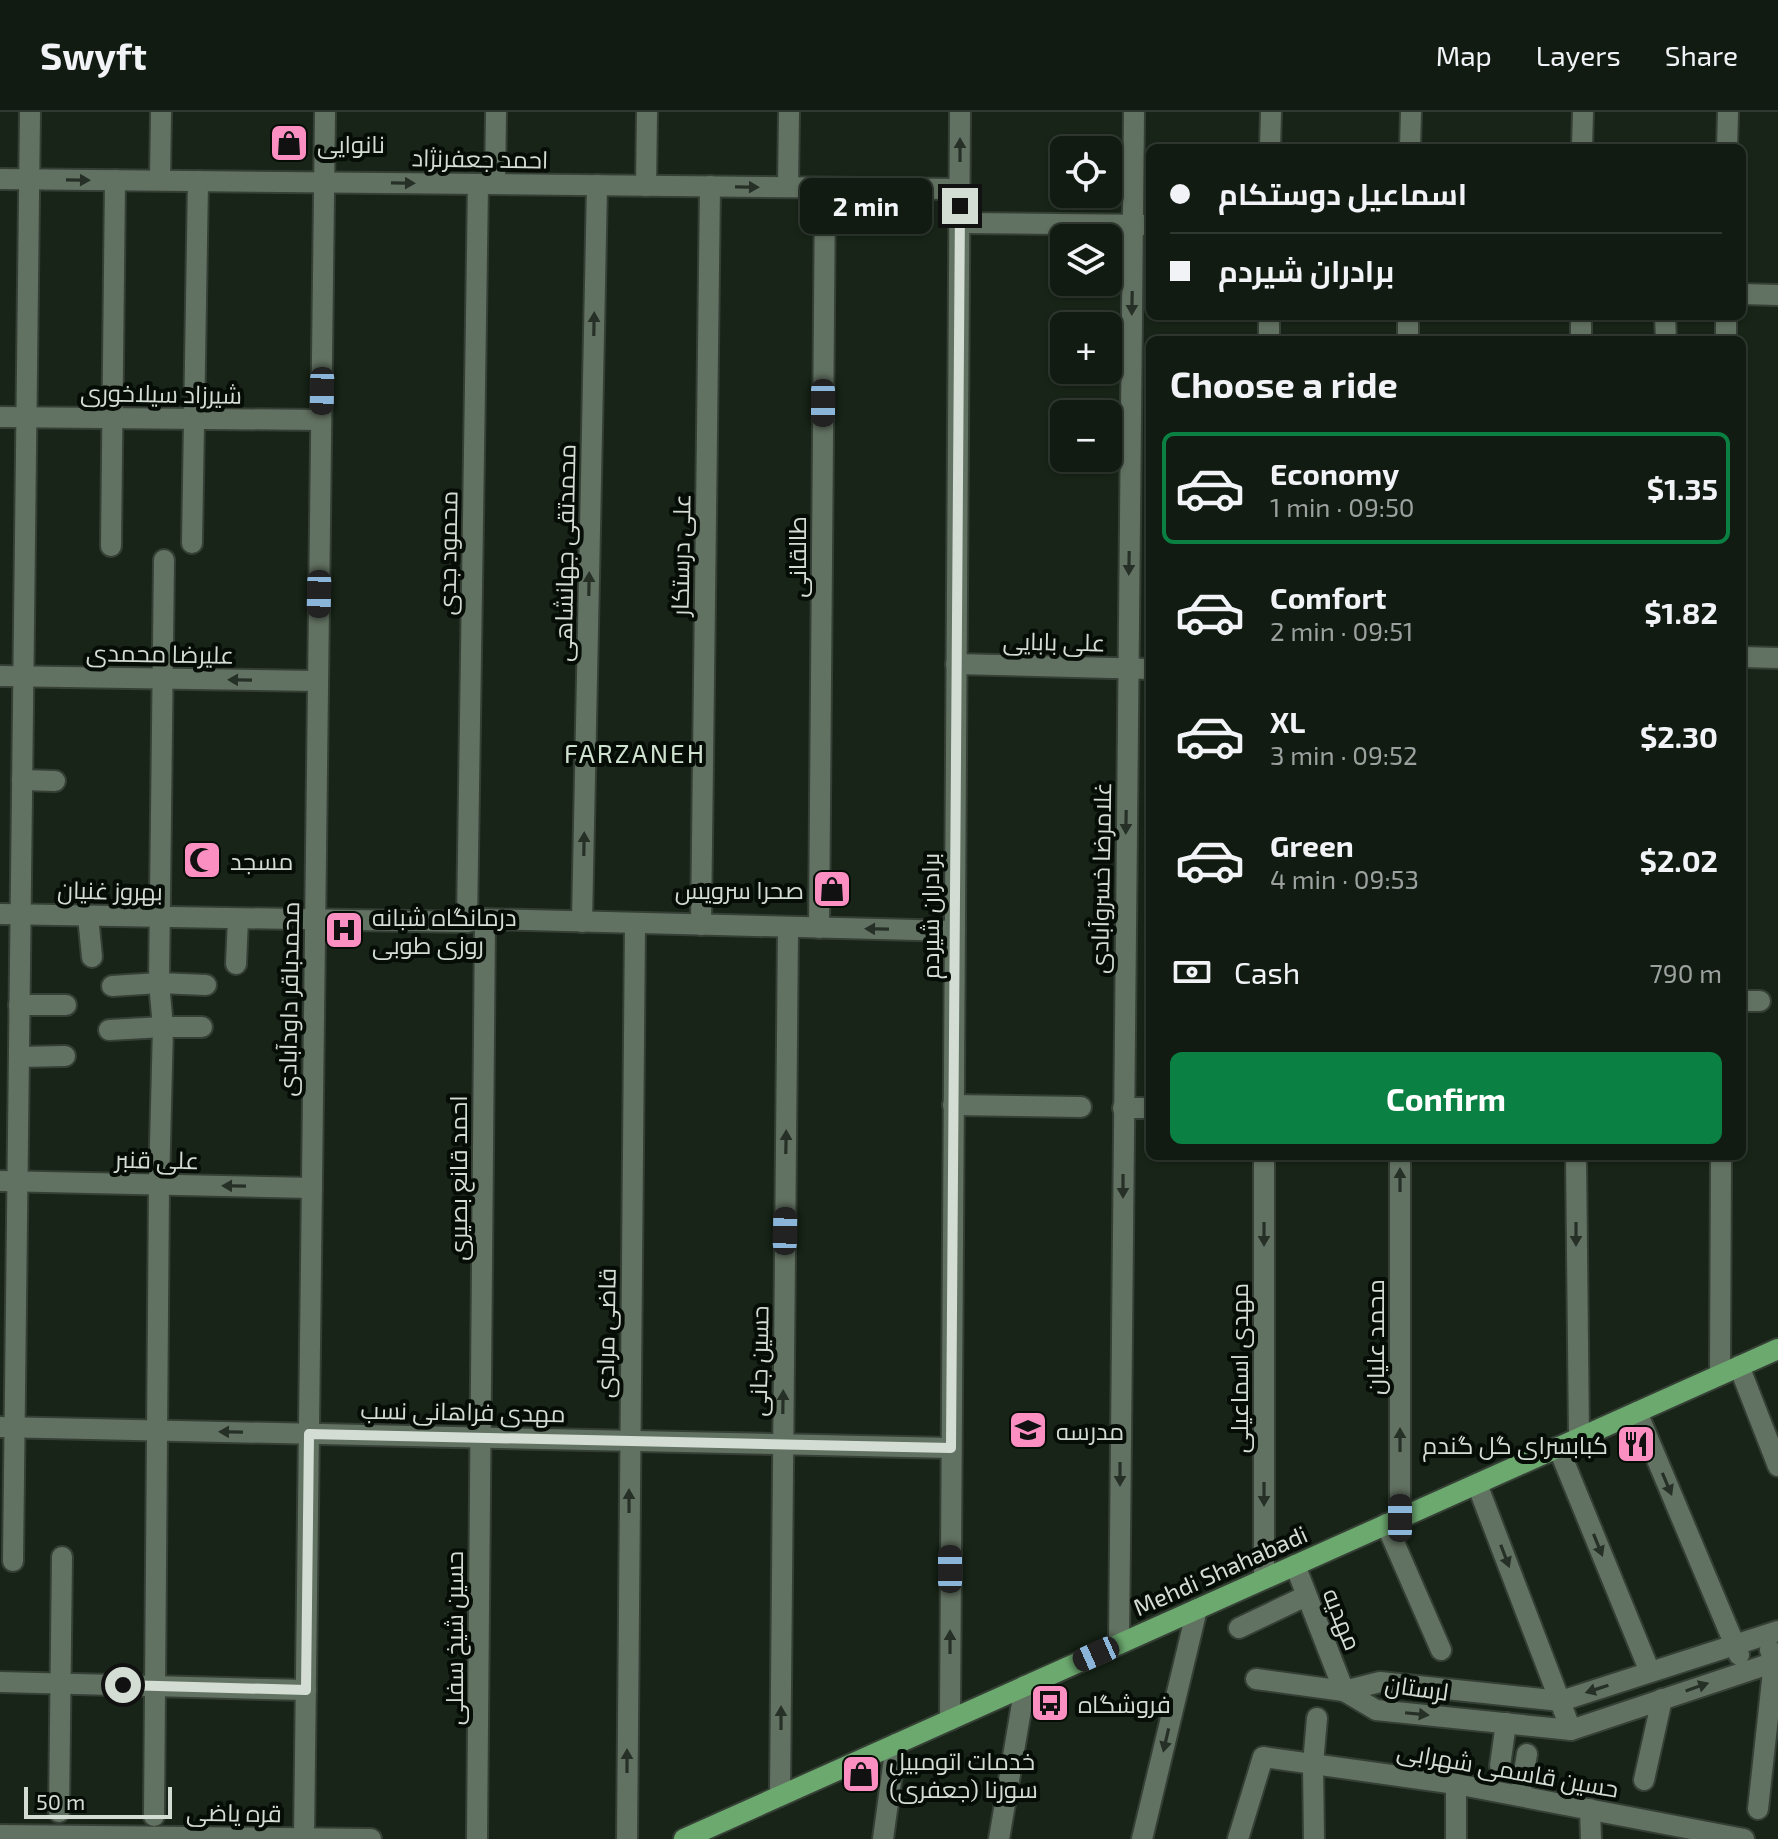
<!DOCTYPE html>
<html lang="en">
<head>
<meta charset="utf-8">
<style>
  :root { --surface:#111b11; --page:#1e281f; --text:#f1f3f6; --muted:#9ca19f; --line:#303931; --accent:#0b8043 }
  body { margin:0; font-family:"Exo 2",Cairo,sans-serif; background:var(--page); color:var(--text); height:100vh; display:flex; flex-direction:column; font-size:30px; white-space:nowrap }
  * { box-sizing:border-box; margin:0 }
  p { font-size:26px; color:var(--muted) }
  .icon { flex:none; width:44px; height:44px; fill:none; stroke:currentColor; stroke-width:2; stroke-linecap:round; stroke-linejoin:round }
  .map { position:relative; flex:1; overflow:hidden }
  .details { position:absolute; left:1146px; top:224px; width:600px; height:824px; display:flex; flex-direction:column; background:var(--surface); border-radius:12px; box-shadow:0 2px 6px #0004,0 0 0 2px var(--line) }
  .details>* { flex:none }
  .top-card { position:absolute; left:1146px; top:32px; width:600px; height:176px; border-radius:12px; box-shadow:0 2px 6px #0004,0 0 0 2px var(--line); display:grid; align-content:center; height:176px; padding:0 24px; background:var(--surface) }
  .tools { position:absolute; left:1050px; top:24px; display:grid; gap:16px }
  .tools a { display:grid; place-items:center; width:72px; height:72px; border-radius:12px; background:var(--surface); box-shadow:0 2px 6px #0004,0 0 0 2px var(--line); font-size:40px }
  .scale { position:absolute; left:24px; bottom:20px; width:148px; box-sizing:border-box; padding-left:8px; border:4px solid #d4ddd4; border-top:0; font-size:22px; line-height:28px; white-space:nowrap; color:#d4ddd4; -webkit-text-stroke:6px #060c06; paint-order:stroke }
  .end { position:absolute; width:36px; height:36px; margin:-18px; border:10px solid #d4ddd4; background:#111; box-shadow:0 0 0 4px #111 }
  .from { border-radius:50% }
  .bubble { position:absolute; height:56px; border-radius:12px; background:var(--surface); box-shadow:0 2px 6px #0004,0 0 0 2px var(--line); font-size:26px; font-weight:700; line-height:56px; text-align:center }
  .car { position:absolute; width:24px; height:48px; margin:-24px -12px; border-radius:10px; box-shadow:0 0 6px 2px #0007; background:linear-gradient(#222 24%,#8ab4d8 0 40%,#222 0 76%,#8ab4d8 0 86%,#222 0) }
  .top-card b { display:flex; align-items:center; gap:28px; height:76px; font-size:30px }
  .top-card b+b { border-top:2px solid var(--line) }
  .top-card i { width:20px; height:20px; background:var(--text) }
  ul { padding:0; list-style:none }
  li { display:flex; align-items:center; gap:24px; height:112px; margin:0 16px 12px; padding:0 8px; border:4px solid transparent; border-radius:12px }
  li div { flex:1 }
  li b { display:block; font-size:30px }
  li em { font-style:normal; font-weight:700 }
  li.on { border-color:var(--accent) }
  li>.icon { width:72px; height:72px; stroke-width:1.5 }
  h2 { padding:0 24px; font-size:36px; line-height:96px }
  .pay { display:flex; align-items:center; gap:20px; height:88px; padding:0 24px; font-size:30px }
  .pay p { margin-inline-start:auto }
  .primary-button { display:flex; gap:16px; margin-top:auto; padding:16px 24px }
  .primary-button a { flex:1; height:92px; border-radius:12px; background:var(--accent); color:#fff; font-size:32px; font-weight:700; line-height:92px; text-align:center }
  header { display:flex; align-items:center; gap:48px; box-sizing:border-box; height:112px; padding:0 40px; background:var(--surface); border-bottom:2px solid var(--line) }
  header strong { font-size:38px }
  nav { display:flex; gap:44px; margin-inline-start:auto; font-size:28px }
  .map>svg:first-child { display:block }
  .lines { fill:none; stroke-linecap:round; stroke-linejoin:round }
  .minor-casing { stroke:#353f35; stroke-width:24 }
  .major-casing { stroke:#353f35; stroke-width:24 }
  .minor { stroke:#627262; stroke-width:20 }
  .major { stroke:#6ca96f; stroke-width:20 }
  .oneway { fill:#263026 }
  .route { stroke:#d4ddd4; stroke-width:10 }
  .labels { text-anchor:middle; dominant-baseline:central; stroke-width:8; stroke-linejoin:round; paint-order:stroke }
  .poi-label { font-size:24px; fill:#d4ddd4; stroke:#060c06; text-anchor:start }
  .street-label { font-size:24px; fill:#d4ddd4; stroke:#060c06 }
  .neighbourhood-label { font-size:26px; letter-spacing:2px; fill:#cfe1cf; stroke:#060c06 }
</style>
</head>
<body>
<header>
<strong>Swyft</strong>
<nav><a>Map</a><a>Layers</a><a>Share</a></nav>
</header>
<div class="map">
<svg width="1778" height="1727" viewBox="0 0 1778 1727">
  <rect width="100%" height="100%" fill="#172417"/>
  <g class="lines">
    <!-- minor casing -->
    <g class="minor-casing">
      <g id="minor">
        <path d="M1270 36 1271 0"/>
        <path d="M1410 36 1411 0"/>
        <path d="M1582 36 1583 0"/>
        <path d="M1727 36 1728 0"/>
        <path d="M0 67 960 77"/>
        <path d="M160 68 161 0"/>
        <path d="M495 72 496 0"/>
        <path d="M646 74 647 0"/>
        <path d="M788 75 789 0"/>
        <path d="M959 111 1150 113"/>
        <path d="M1742 182 1778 183"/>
        <path d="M1665 204 1666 228"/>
        <path d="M1269 228V204"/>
        <path d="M1408 228V204"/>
        <path d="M1581 228V204"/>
        <path d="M1726 228V204"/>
        <path d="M0 305 321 308"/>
        <path d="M192 431 198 69"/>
        <path d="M111 434 115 68"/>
        <path d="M1742 545 1778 546"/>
        <path d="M956 552 1150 557"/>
        <path d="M0 564 318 569"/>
        <path d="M22 668 55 669"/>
        <path d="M0 802 467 810 485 807 955 819"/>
        <path d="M88 804 92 845"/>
        <path d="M467 810 478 72"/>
        <path d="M582 810 597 73"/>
        <path d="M701 813 710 74"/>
        <path d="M819 816 825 76"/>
        <path d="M236 852 238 807"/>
        <path d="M112 874 159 871 206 873"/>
        <path d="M1742 889H1760"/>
        <path d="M19 893H66"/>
        <path d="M109 918 163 915H202"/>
        <path d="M19 945 65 944"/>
        <path d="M953 993 1081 995"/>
        <path d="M1123 996H1150"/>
        <path d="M1264 1044V1467"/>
        <path d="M1400 1044V1406"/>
        <path d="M1576 1044 1579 1326"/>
        <path d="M0 1069 312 1076"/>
        <path d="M1739 1254 1778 1354"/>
        <path d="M1720 1263 1721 1044"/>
        <path d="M1637 1300 1739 1543"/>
        <path d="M0 1315 951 1336"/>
        <path d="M1558 1335 1650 1560"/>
        <path d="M1477 1372 1571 1618"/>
        <path d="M1386 1412 1441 1538"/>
        <path d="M13 1449 30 0"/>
        <path d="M1295 1453 1344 1579"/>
        <path d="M1239 1516 1306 1484"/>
        <path d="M1119 1532 1134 0"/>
        <path d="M1256 1567 1344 1579 1380 1570 1561 1589 1778 1519"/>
        <path d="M0 1570 306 1578"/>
        <path d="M1344 1579 1376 1598 1571 1618 1778 1549"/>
        <path d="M950 1608 960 0"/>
        <path d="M1500 1654 1506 1611"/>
        <path d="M1644 1668 1662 1587"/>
        <path d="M780 1684 788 815"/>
        <path d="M1520 1684 1527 1642"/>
        <path d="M1590 1697 1591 1727"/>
        <path d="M1758 1697 1774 1550 1770 1538"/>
        <path d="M59 1700 62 1445"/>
        <path d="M154 1704 159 1073 163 915 159 871 164 448"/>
        <path d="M0 1723 371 1727"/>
        <path d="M304 1727 325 0"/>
        <path d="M477 1727 485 807"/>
        <path d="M627 1727 635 811"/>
        <path d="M883 1727 896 1632"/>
        <path d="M999 1727 1025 1574"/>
        <path d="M1142 1727 1197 1497"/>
        <path d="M1238 1727 1263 1645 1456 1672 1744 1727"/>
        <path d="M1314 1727 1313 1652 1317 1606"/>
        <path d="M1456 1727V1672"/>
      </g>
    </g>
    <!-- major casing -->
    <g class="major-casing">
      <path id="major" d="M684 1727 1778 1237"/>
    </g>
    <!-- minor -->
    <use href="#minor" class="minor"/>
    <!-- major -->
    <use href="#major" class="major"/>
  </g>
  <!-- one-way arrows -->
  <defs><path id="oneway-solid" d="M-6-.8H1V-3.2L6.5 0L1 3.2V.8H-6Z" transform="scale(2)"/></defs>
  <g class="oneway">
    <use href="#oneway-solid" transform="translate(960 38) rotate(-90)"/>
    <use href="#oneway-solid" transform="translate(78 68) rotate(1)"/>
    <use href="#oneway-solid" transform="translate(403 71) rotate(1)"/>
    <use href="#oneway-solid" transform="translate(747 75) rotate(1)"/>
    <use href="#oneway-solid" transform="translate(1132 191) rotate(91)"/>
    <use href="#oneway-solid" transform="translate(594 212) rotate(-89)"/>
    <use href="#oneway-solid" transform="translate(1129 451) rotate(91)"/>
    <use href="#oneway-solid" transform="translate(589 472) rotate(-89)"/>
    <use href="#oneway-solid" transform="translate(240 568) rotate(-179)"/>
    <use href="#oneway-solid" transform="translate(1126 710) rotate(91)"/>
    <use href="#oneway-solid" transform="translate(584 732) rotate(-89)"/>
    <use href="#oneway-solid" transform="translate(877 817) rotate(-179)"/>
    <use href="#oneway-solid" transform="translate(786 1030) rotate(-89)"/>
    <use href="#oneway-solid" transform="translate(1400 1068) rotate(-90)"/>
    <use href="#oneway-solid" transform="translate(234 1074) rotate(-179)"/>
    <use href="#oneway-solid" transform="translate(1123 1074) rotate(90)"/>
    <use href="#oneway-solid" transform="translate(1264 1122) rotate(90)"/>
    <use href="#oneway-solid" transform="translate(1576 1122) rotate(90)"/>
    <use href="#oneway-solid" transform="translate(783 1290) rotate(-89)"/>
    <use href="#oneway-solid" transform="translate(231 1320) rotate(-179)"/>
    <use href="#oneway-solid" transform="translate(1400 1328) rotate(-90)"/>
    <use href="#oneway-solid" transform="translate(1120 1362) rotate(90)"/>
    <use href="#oneway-solid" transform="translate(1667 1372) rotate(67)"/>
    <use href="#oneway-solid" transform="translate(1264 1382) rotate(90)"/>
    <use href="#oneway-solid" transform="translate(629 1389) rotate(-90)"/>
    <use href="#oneway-solid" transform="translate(1598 1433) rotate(68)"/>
    <use href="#oneway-solid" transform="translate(1505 1444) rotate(69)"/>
    <use href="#oneway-solid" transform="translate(950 1530) rotate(-90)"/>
    <use href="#oneway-solid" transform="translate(1697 1575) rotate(-19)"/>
    <use href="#oneway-solid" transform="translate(1597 1577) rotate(162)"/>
    <use href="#oneway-solid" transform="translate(1417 1602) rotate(6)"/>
    <use href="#oneway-solid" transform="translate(781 1606) rotate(-90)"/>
    <use href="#oneway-solid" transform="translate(1166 1628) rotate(103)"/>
    <use href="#oneway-solid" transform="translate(627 1649) rotate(-90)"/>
  </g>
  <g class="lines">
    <!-- route -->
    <path class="route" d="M123 1573 306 1578 309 1322 951 1336 960 94"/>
  </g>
  <!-- icons -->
  <defs>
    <g id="shop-square" transform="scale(2)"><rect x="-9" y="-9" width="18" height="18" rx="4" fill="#fc8fc2" stroke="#060c06"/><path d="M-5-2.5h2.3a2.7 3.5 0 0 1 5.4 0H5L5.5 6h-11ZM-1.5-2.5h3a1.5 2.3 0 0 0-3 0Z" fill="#111"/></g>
    <g id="mosque-square" transform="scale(2)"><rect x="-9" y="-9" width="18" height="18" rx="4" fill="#fc8fc2" stroke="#060c06"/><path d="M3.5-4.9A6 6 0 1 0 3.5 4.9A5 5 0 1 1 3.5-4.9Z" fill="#111"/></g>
    <g id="hospital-square" transform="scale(2)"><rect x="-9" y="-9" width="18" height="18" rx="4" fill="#fc8fc2" stroke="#060c06"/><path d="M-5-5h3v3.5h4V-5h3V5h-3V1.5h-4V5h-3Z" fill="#111"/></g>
    <g id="school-square" transform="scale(2)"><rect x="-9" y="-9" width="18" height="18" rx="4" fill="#fc8fc2" stroke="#060c06"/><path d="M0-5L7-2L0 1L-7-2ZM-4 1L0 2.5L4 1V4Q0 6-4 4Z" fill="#111"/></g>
    <g id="restaurant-square" transform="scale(2)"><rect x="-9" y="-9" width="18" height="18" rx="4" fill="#fc8fc2" stroke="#060c06"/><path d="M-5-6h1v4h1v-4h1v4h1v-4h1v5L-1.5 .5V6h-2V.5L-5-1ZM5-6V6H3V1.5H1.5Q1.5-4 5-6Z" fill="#111"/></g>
    <g id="bus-square" transform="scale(2)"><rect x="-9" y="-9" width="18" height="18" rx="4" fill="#fc8fc2" stroke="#060c06"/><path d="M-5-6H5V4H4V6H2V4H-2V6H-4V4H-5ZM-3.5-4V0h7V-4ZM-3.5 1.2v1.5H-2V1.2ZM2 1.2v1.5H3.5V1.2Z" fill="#111"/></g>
  </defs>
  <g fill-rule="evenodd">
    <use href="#shop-square" x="289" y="31"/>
    <use href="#mosque-square" x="202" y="748"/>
    <use href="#shop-square" x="832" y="777"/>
    <use href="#hospital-square" x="344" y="818"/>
    <use href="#school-square" x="1028" y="1318"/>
    <use href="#restaurant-square" x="1636" y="1332"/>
    <use href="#bus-square" x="1050" y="1591"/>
    <use href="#shop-square" x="861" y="1662"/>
  </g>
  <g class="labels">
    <!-- poi labels -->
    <g class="poi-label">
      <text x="317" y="31">نانوایی</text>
      <text x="230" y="748">مسجد</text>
      <text x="804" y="777" text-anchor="end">صحرا سرویس</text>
      <text x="372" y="804">درمانگاه شبانه<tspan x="372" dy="28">روزی طوبی</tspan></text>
      <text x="1056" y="1318">مدرسه</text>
      <text x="1608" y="1332" text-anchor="end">کبابسرای گل گندم</text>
      <text x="1078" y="1591">فروشگاه</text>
      <text x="889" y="1648">خدمات اتومبیل<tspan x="889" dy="28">سورنا (جعفری)</tspan></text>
    </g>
    <!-- street labels -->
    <g class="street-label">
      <text transform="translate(480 46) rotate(1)">احمد جعفرنژاد</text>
      <text transform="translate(161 281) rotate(1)">شیرزاد سیلاخوری</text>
      <text transform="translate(447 441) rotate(-89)">محمود جدی</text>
      <text transform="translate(564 441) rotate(-89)">محمدتقی جهانشاهی</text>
      <text transform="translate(680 443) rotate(-89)">علی درستکار</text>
      <text transform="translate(796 445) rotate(-90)">طالقانی</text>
      <text transform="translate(1054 529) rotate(1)">علی بابایی</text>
      <text transform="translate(160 541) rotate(1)">علیرضا محمدی</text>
      <text transform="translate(1100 766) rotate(-89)">غلامرضا خسروآبادی</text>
      <text transform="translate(110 778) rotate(1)">بهروز غنیان</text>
      <text transform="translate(929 804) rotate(-90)">برادران شیردم</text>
      <text transform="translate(288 887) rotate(-89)">محمدباقر داودآبادی</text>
      <text transform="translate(157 1047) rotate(1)">علی قنبر</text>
      <text transform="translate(457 1066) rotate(-90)">احمد قانع بصیری</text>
      <text transform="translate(605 1221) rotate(-89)">قاضی مرادی</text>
      <text transform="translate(1374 1225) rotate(-90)">محمد علیان</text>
      <text transform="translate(758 1249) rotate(-89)">حسین جانی</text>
      <text transform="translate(1238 1256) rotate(-90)">مهدی اسماعیلی</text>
      <text transform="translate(463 1299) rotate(1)">مهدی فراهانی نسب</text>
      <text transform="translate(1220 1458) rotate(-24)">Mehdi Shahabadi</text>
      <text transform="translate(1343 1507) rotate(68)">مهدیه</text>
      <text transform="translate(453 1526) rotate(-90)">حسین شیخ سفلی</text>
      <text transform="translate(1417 1575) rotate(8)">لرستان</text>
      <text transform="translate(1508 1657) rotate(10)">حسین قاسمی شهرابی</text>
      <text transform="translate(234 1700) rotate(1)">قره یاضی</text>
    </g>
    <!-- neighbourhood labels -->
    <g class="neighbourhood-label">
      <text x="635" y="640">FARZANEH</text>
    </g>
  </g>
</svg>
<div class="tools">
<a><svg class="icon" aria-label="locate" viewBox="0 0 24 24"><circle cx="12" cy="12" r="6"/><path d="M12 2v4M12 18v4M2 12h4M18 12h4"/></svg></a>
<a><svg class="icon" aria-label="layers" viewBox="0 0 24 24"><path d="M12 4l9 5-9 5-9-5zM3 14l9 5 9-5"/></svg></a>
<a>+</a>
<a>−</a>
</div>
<div class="scale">50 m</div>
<i class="end from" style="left:123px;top:1573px"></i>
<i class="end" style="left:960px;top:94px"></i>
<div class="bubble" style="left:800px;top:66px;width:132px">2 min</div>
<i class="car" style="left:322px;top:279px;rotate:181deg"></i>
<i class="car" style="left:823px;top:291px;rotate:180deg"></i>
<i class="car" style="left:319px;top:482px;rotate:181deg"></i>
<i class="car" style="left:785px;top:1119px;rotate:1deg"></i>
<i class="car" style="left:1400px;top:1406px;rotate:0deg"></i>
<i class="car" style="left:950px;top:1457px;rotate:0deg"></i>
<i class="car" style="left:1096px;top:1542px;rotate:246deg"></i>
<div class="top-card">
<b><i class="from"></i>اسماعیل دوستکام</b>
<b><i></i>برادران شیردم</b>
</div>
<section class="details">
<h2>Choose a ride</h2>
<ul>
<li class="on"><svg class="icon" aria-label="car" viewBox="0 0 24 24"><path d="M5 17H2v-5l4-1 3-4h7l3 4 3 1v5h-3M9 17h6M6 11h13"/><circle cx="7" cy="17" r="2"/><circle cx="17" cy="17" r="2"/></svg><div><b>Economy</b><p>1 min · 09:50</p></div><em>$1.35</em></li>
<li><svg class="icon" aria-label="car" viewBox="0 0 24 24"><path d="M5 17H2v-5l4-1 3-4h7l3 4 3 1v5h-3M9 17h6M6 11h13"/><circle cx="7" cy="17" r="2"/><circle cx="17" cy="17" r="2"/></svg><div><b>Comfort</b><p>2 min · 09:51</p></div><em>$1.82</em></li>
<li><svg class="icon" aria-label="car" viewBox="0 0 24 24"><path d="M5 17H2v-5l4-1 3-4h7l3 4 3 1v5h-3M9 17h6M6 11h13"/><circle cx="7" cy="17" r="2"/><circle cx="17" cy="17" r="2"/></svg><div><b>XL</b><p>3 min · 09:52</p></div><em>$2.30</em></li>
<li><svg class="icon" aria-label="car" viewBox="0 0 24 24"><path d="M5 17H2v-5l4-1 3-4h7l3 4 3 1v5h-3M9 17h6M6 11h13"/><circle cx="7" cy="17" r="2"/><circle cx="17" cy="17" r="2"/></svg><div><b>Green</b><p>4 min · 09:53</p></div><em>$2.02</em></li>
</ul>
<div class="pay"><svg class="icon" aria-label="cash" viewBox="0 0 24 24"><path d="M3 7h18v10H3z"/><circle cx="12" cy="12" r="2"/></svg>Cash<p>790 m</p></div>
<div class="primary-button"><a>Confirm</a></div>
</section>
</div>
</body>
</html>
